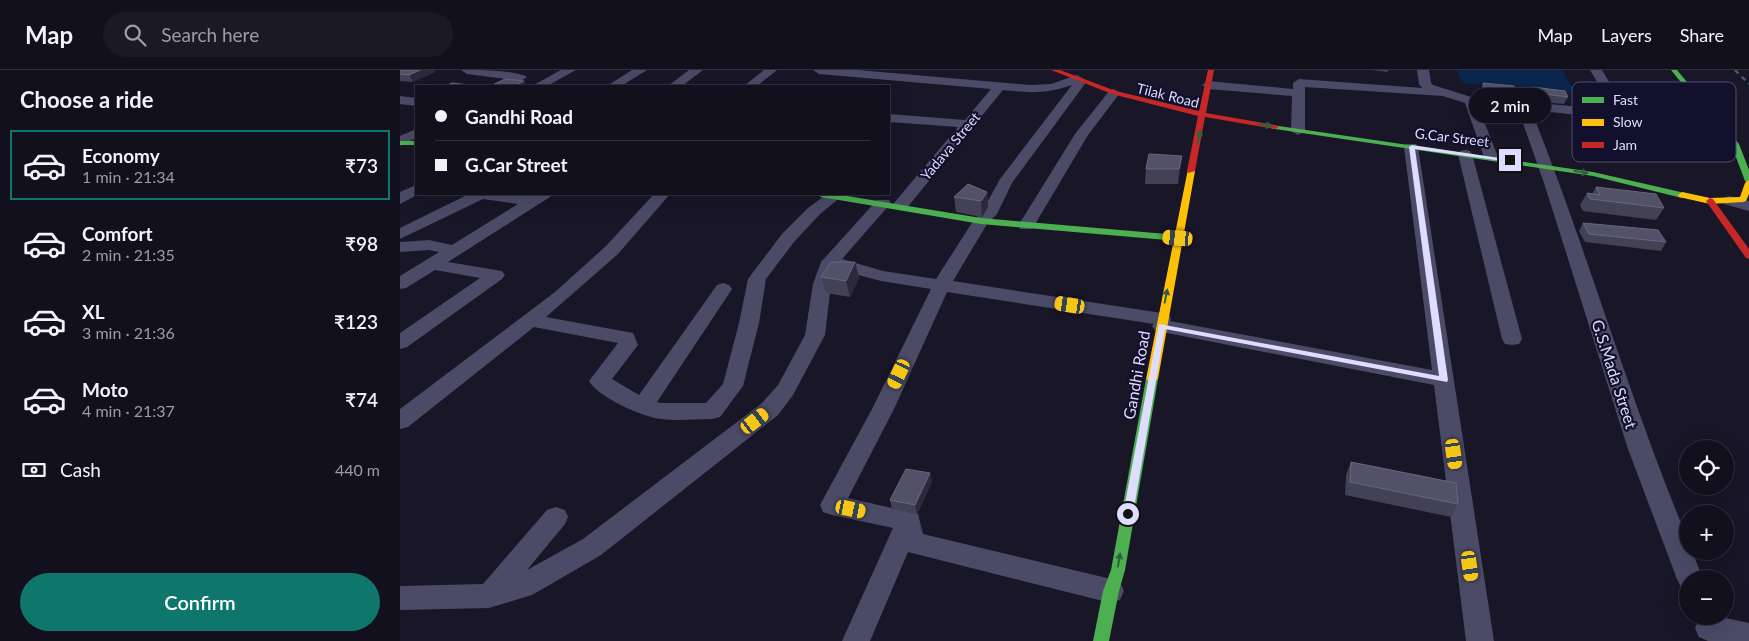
<!DOCTYPE html>
<html lang="en">
<head>
<meta charset="utf-8">
<style>
  :root { --surface:#12101d; --page:#1b1926; --text:#f1f3f6; --muted:#9c9da4; --line:#31303b; --accent:#0f766e }
  body { margin:0; font-family:Lato,sans-serif; background:var(--page); color:var(--text); height:100vh; display:flex; flex-direction:column; font-size:19px; white-space:nowrap }
  * { box-sizing:border-box; margin:0 }
  p { font-size:16px; color:var(--muted) }
  .icon { flex:none; width:28px; height:28px; fill:none; stroke:currentColor; stroke-width:2; stroke-linecap:round; stroke-linejoin:round }
  .map { position:relative; flex:1; overflow:hidden }
  .sheet { display:flex; flex-direction:column; background:var(--surface); width:400px }
  .sheet>* { flex:none }
  .banner { position:absolute; left:15px; top:15px; width:475px; height:110px; border-radius:0px; box-shadow:0 5px 20px #0002,0 0 0 1px var(--line); display:grid; align-content:center; height:110px; padding:0 20px; background:var(--surface) }
  .fabs { position:absolute; left:1279px; top:370px; display:grid; gap:10px }
  .fabs a { display:grid; place-items:center; width:55px; height:55px; border-radius:50%; background:var(--surface); box-shadow:0 5px 20px #0002,0 0 0 1px var(--line); font-size:25px }
  .end { position:absolute; width:22px; height:22px; margin:-11px; border:6px solid #dedcff; background:#111; box-shadow:0 0 0 2px #111 }
  .from { border-radius:50% }
  .bubble { position:absolute; height:35px; border-radius:18px; background:var(--surface); box-shadow:0 5px 20px #0002,0 0 0 1px var(--line); font-size:16px; font-weight:600; line-height:35px; text-align:center }
  .car { position:absolute; width:15px; height:30px; margin:-15px -8px; border-radius:6px; box-shadow:0 0 4px 1px #0007; background:linear-gradient(#f5c518 24%,#345 0 40%,#f5c518 0 76%,#345 0 86%,#f5c518 0) }
  .banner b { display:flex; align-items:center; gap:18px; height:48px; font-size:19px }
  .banner b+b { border-top:1px solid var(--line) }
  .banner i { width:12px; height:12px; background:var(--text) }
  ul { padding:0; list-style:none }
  li { display:flex; align-items:center; gap:15px; height:70px; margin:0 10px 8px; padding:0 10px; border:2px solid transparent; border-radius:0px }
  li div { flex:1 }
  li b { display:block; font-size:19px }
  li em { font-style:normal; font-weight:600 }
  li.on { border-color:var(--accent) }
  li>.icon { width:45px; height:45px; stroke-width:1.5 }
  h2 { padding:0 20px; font-size:22px; line-height:60px }
  .pay { display:flex; align-items:center; gap:12px; height:55px; padding:0 20px; font-size:19px }
  .pay p { margin-inline-start:auto }
  .primary-button { display:flex; gap:10px; margin-top:auto; padding:10px 20px }
  .primary-button a { flex:1; height:58px; border-radius:30px; background:var(--accent); color:#fff; font-size:20px; font-weight:600; line-height:58px; text-align:center }
  header { display:flex; align-items:center; gap:30px; box-sizing:border-box; height:70px; padding:0 25px; background:var(--surface); border-bottom:1px solid var(--line) }
  header strong { font-size:24px }
  nav { display:flex; gap:28px; margin-inline-start:auto; font-size:18px }
  .search { width:350px; height:45px; background:var(--page); display:flex; align-items:center; gap:12px; box-sizing:border-box; padding:0 18px; border-radius:28px; color:var(--muted); font-size:19px }
  main { display:flex; flex:1; min-height:0 }
  .map>svg:first-child { display:block }
  .water { fill:#0a254e }
  .lines { fill:none; stroke-linecap:round; stroke-linejoin:round }
  .street { fill:#4b4b68; fill-rule:evenodd }
  .fast { fill:#4caf50; fill-rule:evenodd }
  .slow { fill:#ffc107; fill-rule:evenodd }
  .jam { fill:#c62828; fill-rule:evenodd }
  .rail { stroke:#455c6f; stroke-width:2.5; stroke-dasharray:5 4.5; stroke-linecap:butt }
  .wall { fill:#434155 }
  .shaded-wall { fill:#2b293b }
  .building { fill:#535167; stroke:#69677f }
  .oneway { fill:#30603e }
  .route { fill:#dedcff }
  .labels { text-anchor:middle; dominant-baseline:central; stroke-width:4.5; stroke-linejoin:round; paint-order:stroke }
  .far-street-label { font-size:14px; fill:#dedcff; stroke:#13102d }
  .street-label { font-size:16px; fill:#dedcff; stroke:#13102d }
  .key { fill:#13102d; stroke:#504d6c; stroke-width:1 }
  .key-label { font-size:14px; fill:#dedcff }
</style>
</head>
<body>
<header>
<strong>Map</strong>
<div class="search"><svg class="icon" aria-label="search" viewBox="0 0 24 24"><circle cx="10" cy="10" r="6"/><path d="M15 15l6 6"/></svg>Search here</div>
<nav><a>Map</a><a>Layers</a><a>Share</a></nav>
</header>
<main>
<section class="sheet">
<h2>Choose a ride</h2>
<ul>
<li class="on"><svg class="icon" aria-label="car" viewBox="0 0 24 24"><path d="M5 17H2v-5l4-1 3-4h7l3 4 3 1v5h-3M9 17h6M6 11h13"/><circle cx="7" cy="17" r="2"/><circle cx="17" cy="17" r="2"/></svg><div><b>Economy</b><p>1 min · 21:34</p></div><em>₹73</em></li>
<li><svg class="icon" aria-label="car" viewBox="0 0 24 24"><path d="M5 17H2v-5l4-1 3-4h7l3 4 3 1v5h-3M9 17h6M6 11h13"/><circle cx="7" cy="17" r="2"/><circle cx="17" cy="17" r="2"/></svg><div><b>Comfort</b><p>2 min · 21:35</p></div><em>₹98</em></li>
<li><svg class="icon" aria-label="car" viewBox="0 0 24 24"><path d="M5 17H2v-5l4-1 3-4h7l3 4 3 1v5h-3M9 17h6M6 11h13"/><circle cx="7" cy="17" r="2"/><circle cx="17" cy="17" r="2"/></svg><div><b>XL</b><p>3 min · 21:36</p></div><em>₹123</em></li>
<li><svg class="icon" aria-label="car" viewBox="0 0 24 24"><path d="M5 17H2v-5l4-1 3-4h7l3 4 3 1v5h-3M9 17h6M6 11h13"/><circle cx="7" cy="17" r="2"/><circle cx="17" cy="17" r="2"/></svg><div><b>Moto</b><p>4 min · 21:37</p></div><em>₹74</em></li>
</ul>
<div class="pay"><svg class="icon" aria-label="cash" viewBox="0 0 24 24"><path d="M3 7h18v10H3z"/><circle cx="12" cy="12" r="2"/></svg>Cash<p>440 m</p></div>
<div class="primary-button"><a>Confirm</a></div>
</section>
<div class="map">
<svg width="1349" height="571" viewBox="0 0 1349 571">
  <rect width="100%" height="100%" fill="#181627"/>
  <!-- water -->
  <path class="water" d="M1057 0H1162L1176 23 1061 13Z"/>
  <g class="lines">
    <!-- street -->
    <g class="street">
      <path d="M61 0C76 0 117 0 127 7L121 11 67 4Z"/>
      <path d="M161 0H176L147 16H132Z"/>
      <path d="M232 0H247L221 16H207Z"/>
      <path d="M289 0H303L282 16H268Z"/>
      <path d="M364 0H377L357 16H344Z"/>
      <path d="M413 0H458L630 15 651 14 677 5 687 11 612 113 597 144 587 154 553 211 762 243 769 245 771 249 770 251 1032 300 1004 77 1006 74H1016L1018 77 1094 571H1066L1034 315 762 262 755 260 752 256 754 254 547 222 494 339 448 428 518 444 523 464 711 509 720 512 724 521 720 530 711 533 508 482 470 571H442L493 458 432 445 423 442 420 435 472 339 531 219 481 211 436 199 431 214 425 265 393 325 378 345 201 485 132 525 89 538 0 540V516L83 514 147 440 156 437 165 440 168 447 165 454 127 500 183 469 362 333 378 315 405 265 413 214 421 192 477 130H489L491 133 442 189 483 201 536 209 573 151 582 142 600 109 672 15C647 24 629 23 603 20L506 139H494L492 136 494 133 558 57 489 52V44L565 50 591 19 419 4Z"/>
      <path d="M1017 0H1029L1031 13 1033 15 1071 27 1214 40 1190 0H1202L1227 42 1321 52 1328 56 1321 60 1131 40C1188 182 1229 329 1288 470V481H1292L1303 509H1288V520L1281 517 1277 509 1228 379 1145 116 1118 39 1078 36 1098 87 1096 90H1086L1084 87 1065 33 1043 26 905 17V61L898 65 891 61 892 26 808 19 802 15 808 11 893 19V13L899 9 1022 18 1019 14Z"/>
      <path d="M714 19 720 23 688 65 634 156 632 159H620L618 156 675 64 710 20Z"/>
      <path d="M0 26 16 28V36L0 34Z"/>
      <path d="M16 59V68L0 76V66Z"/>
      <path d="M1065 80 1070 81 1072 84 1122 269 1119 274 1112 275 1105 274 1102 269 1058 84 1060 81Z"/>
      <path d="M16 115V124H19L0 134V122Z"/>
      <path d="M69 124H113L131 126 135 124H153L150 127 48 192 102 201 105 205 102 209 7 277 0 279V263L80 208 35 200 6 218 0 219V206L39 182 29 180 0 182V172L29 170 52 175 118 134 83 129 0 169V158Z"/>
      <path d="M254 124H270L218 184 146 247 233 263 238 275 212 309 239 325 317 215 323 213 329 215 332 219 257 332 261 333H306L323 314 339 253 348 209 382 164 408 138 427 124H440L442 126 420 144 394 172 366 209 359 253 343 316 320 347 312 349C295 349 277 351 261 349 242 347 198 327 189 311L218 273 134 257 8 357 0 359V339L155 222 206 176Z"/>
      <path d="M1329 126 1349 131V141L1324 134 1321 131 1324 128Z"/>
      <path d="M1305 546H1316L1349 553V571H1308L1299 567 1295 558 1299 549Z"/>
    </g>
    <!-- fast -->
    <g class="fast">
      <path d="M1271 0H1277L1339 74 1349 100V114L1345 111 1331 74Z"/>
      <path d="M872 55 1193 102 1285 123 1286 125 1282 128 1193 106 875 59H872Z"/>
      <rect x="0" y="71" width="16" height="4"/>
      <path d="M417 124H435L581 148 778 165 783 168 778 171 581 154 421 127Z"/>
      <path d="M752 305 758 309 725 500 719 521 709 571H693L703 521 711 500 746 309Z"/>
    </g>
    <!-- slow -->
    <g class="slow">
      <path d="M788 99 795 101 758 309 752 313 746 309Z"/>
      <path d="M1349 110V124L1346 131 1343 132 1310 134 1279 127 1278 125 1282 122 1310 128 1340 127 1345 113Z"/>
    </g>
    <!-- jam -->
    <g class="jam">
      <path d="M651 0H660L716 21 799 41 808 0H814L806 43 875 55 879 57 875 59 805 47 795 101 788 103 787 101 798 46 712 24Z"/>
      <path d="M1310 128 1313 129 1349 179V189L1346 188 1306 131Z"/>
    </g>
    <!-- rail -->
    <path class="rail" d="M1335 0 1349 14"/>
  </g>
  <!-- wall -->
  <g class="wall">
    <path d="M0 0H34L35 2 13 12 0 11Z"/>
    <path d="M971 0H988V2Z"/>
    <path d="M1083 13 1117 22 1114 29 1082 26 1081 20Z"/>
    <path d="M1133 17 1168 27 1164 34 1132 31 1130 25Z"/>
    <path d="M782 86 778 114H745L746 99Z"/>
    <path d="M1196 117 1264 138 1256 150 1183 141 1180 135 1187 123 1192 124Z"/>
    <path d="M587 122 588 137 582 147 556 142 554 127Z"/>
    <path d="M1183 153 1266 172 1261 181 1185 172 1179 161Z"/>
    <path d="M455 192 459 208 450 227 426 223 421 207Z"/>
    <path d="M951 392 1058 434 1051 447 945 425 946 405Z"/>
    <path d="M530 403 532 412 517 444 492 439 490 430Z"/>
  </g>
  <!-- shaded-wall -->
  <g class="shaded-wall">
    <path d="M20 0H34L35 2 13 12 9 5Z"/>
    <path d="M124 11 127 16H115Z"/>
    <path d="M782 86 780 101 778 114 779 99Z"/>
    <path d="M587 122 588 137 582 147 581 131Z"/>
    <path d="M455 192 459 208 450 227 446 211Z"/>
    <path d="M530 403 532 412 517 444 515 435Z"/>
  </g>
  <!-- building -->
  <g class="building">
    <path d="M0 0H20L9 5 0 4Z"/>
    <path d="M105 9 124 11 115 16H90Z"/>
    <path d="M52 13 78 16H45Z"/>
    <path d="M1083 13 1114 16 1117 22 1085 19Z"/>
    <path d="M1133 17 1165 21 1168 27 1135 23Z"/>
    <path d="M749 84 782 86 779 99H746Z"/>
    <path d="M568 114 587 122 581 131 554 127Z"/>
    <path d="M1196 117 1256 124 1264 138 1190 129 1187 123 1200 125Z"/>
    <path d="M1183 153 1258 160 1266 172 1189 164Z"/>
    <path d="M431 192H455L446 211 421 207Z"/>
    <path d="M951 392 1056 413 1058 434 950 412Z"/>
    <path d="M506 399 530 403 515 435 490 430Z"/>
  </g>
  <!-- one-way arrows -->
  <defs><path id="oneway-solid" d="M-6-.8H1V-3.2L6.5 0L1 3.2V.8H-6Z" transform="scale(1.25)"/></defs>
  <g class="oneway">
    <use href="#oneway-solid" transform="translate(865 55) rotate(9)"/>
    <use href="#oneway-solid" transform="translate(799 67) rotate(-79)"/>
    <use href="#oneway-solid" transform="translate(1181 102) rotate(9)"/>
    <use href="#oneway-solid" transform="translate(766 226) rotate(-79)"/>
    <use href="#oneway-solid" transform="translate(719 490) rotate(-80)"/>
  </g>
  <!-- route -->
  <path class="route" d="M1012 75 1113 90 1110 92 1015 79 1048 310 1047 312 765 259 733 444 731 447H724L723 444 759 254 1039 306 1009 77Z"/>
  <g class="labels">
    <!-- far-street labels -->
    <g class="far-street-label">
      <text transform="translate(768 25) rotate(14)">Tilak Road</text>
      <text transform="translate(1052 67) rotate(7)">G.Car Street</text>
      <text transform="translate(550 76) rotate(-50)">Yadava Street</text>
    </g>
    <!-- street labels -->
    <g class="street-label">
      <text transform="translate(1215 304) rotate(72)">G.S.Mada Street</text>
      <text transform="translate(736 305) rotate(-80)">Gandhi Road</text>
    </g>
  </g>
  <!-- legend -->
  <rect x="1172" y="12" width="164" height="80" rx="8" class="key"/>
  <rect x="1182" y="27" width="22" height="6" fill="#4caf50"/>
  <rect x="1182" y="49" width="22" height="7" fill="#ffc107"/>
  <rect x="1182" y="72" width="22" height="6" fill="#c62828"/>
  <g class="key-label">
    <text x="1213" y="35">Fast</text>
    <text x="1213" y="57">Slow</text>
    <text x="1213" y="80">Jam</text>
  </g>
</svg>
<div class="fabs">
<a><svg class="icon" aria-label="locate" viewBox="0 0 24 24"><circle cx="12" cy="12" r="6"/><path d="M12 2v4M12 18v4M2 12h4M18 12h4"/></svg></a>
<a>+</a>
<a>−</a>
</div>
<i class="end from" style="left:728px;top:444px"></i>
<i class="end" style="left:1110px;top:90px"></i>
<div class="bubble" style="left:1069px;top:18px;width:82px">2 min</div>
<i class="car" style="left:778px;top:168px;rotate:275deg"></i>
<i class="car" style="left:670px;top:235px;rotate:279deg"></i>
<i class="car" style="left:499px;top:304px;rotate:205deg"></i>
<i class="car" style="left:355px;top:351px;rotate:52deg"></i>
<i class="car" style="left:1054px;top:384px;rotate:172deg"></i>
<i class="car" style="left:451px;top:439px;rotate:102deg"></i>
<i class="car" style="left:1070px;top:496px;rotate:172deg"></i>
<div class="banner">
<b><i class="from"></i>Gandhi Road</b>
<b><i></i>G.Car Street</b>
</div>
</div>
</main>
</body>
</html>
